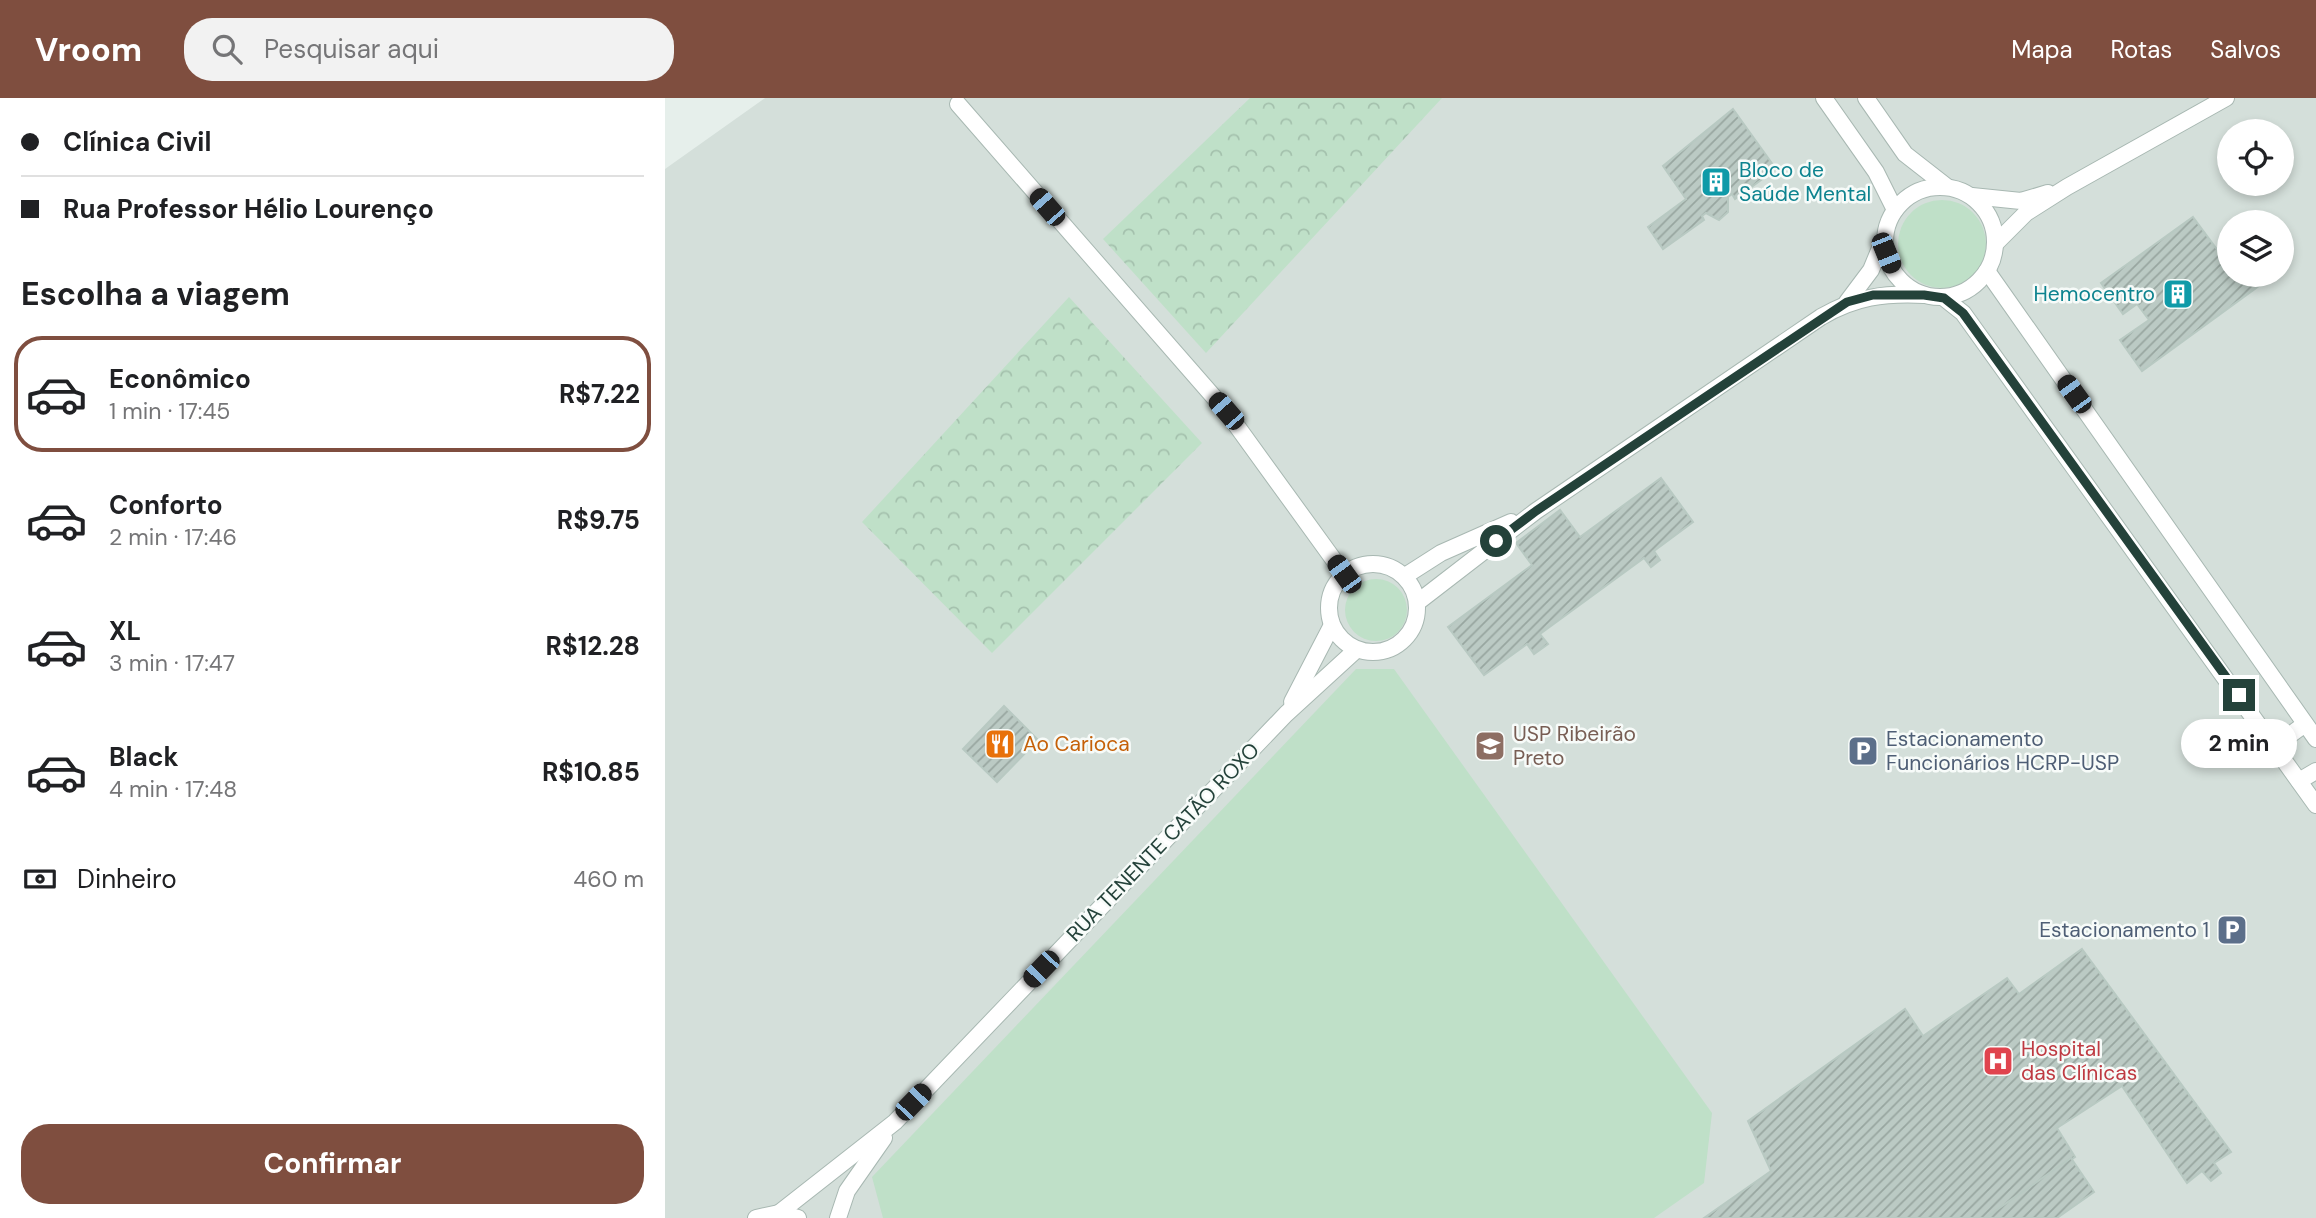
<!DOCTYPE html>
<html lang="pt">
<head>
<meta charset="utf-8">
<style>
  :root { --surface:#fff; --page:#f2f2f2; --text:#202124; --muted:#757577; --line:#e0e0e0; --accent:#7f4e3f }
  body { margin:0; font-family:"DM Sans",sans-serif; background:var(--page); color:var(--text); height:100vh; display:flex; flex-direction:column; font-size:26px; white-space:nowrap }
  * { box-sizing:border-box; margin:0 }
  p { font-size:23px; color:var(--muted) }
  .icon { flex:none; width:38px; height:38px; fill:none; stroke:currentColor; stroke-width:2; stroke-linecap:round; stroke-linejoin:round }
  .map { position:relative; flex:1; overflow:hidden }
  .drawer { display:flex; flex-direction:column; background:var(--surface); width:665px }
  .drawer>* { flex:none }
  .guide { display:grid; align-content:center; height:154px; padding:0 21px; background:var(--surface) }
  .tools { position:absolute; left:1552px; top:21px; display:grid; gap:14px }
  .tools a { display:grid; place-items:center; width:77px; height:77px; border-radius:50%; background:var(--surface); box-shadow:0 4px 10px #0003; font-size:35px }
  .end { position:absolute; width:32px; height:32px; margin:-16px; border:9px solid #24423a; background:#fff; box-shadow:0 0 0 4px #fff }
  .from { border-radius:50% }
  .bubble { position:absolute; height:49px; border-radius:24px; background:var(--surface); box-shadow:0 4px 10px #0003; font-size:23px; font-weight:700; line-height:49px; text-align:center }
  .car { position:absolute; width:21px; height:42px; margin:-21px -10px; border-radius:9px; box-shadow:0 0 5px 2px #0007; background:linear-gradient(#222 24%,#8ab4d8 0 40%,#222 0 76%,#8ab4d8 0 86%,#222 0) }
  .guide b { display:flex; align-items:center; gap:24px; height:66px; font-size:26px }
  .guide b+b { border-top:2px solid var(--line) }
  .guide i { width:18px; height:18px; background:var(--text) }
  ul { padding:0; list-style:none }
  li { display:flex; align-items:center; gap:21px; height:116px; margin:0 14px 10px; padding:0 7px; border:4px solid transparent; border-radius:28px }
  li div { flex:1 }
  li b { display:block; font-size:26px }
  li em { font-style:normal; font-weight:700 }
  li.on { border-color:var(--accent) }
  li>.icon { width:63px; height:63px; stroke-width:1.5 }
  h2 { padding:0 21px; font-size:32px; line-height:84px }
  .pay { display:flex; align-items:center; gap:18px; height:77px; padding:0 21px; font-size:26px }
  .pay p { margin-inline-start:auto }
  .cta { display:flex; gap:14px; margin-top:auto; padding:14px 21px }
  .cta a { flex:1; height:80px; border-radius:28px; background:var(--accent); color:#fff; font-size:28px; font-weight:700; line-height:80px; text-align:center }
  header { display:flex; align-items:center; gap:42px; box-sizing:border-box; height:98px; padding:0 35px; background:var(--accent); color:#fff }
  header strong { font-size:33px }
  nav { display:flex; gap:38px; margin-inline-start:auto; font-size:24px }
  .search { width:490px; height:63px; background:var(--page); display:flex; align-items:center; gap:18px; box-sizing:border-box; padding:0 24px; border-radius:28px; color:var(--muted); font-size:26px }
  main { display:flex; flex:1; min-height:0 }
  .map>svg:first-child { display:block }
  .built { fill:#d4dfda; fill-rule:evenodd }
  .grass { fill:#bfe0c8 }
  .forest { fill:url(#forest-crowns) }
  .building { fill:url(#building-hatch); stroke:#b8c9c2; stroke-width:2 }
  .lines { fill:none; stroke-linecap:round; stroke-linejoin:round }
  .minor-casing { stroke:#a8b8b2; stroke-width:18 }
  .minor { stroke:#fff; stroke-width:16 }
  .route { stroke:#24423a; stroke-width:9 }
  .labels { text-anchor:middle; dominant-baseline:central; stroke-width:5; stroke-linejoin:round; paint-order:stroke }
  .culture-label { font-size:21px; fill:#0d838f; stroke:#f7fbf9; text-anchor:start }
  .education-label { font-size:21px; fill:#785e54; stroke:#f7fbf9; text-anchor:start }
  .service-label { font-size:21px; fill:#4e5e75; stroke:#f7fbf9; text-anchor:start }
  .food-label { font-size:21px; fill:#c56008; stroke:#f7fbf9; text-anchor:start }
  .street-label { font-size:21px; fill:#24423a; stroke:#f7fbf9 }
  .health-label { font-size:21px; fill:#be3a42; stroke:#f7fbf9; text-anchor:start }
</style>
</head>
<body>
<header>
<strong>Vroom</strong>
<div class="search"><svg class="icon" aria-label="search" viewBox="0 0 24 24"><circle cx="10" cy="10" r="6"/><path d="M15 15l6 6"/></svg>Pesquisar aqui</div>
<nav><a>Mapa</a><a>Rotas</a><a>Salvos</a></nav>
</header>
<main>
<section class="drawer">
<div class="guide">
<b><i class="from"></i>Clínica Civil</b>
<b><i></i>Rua Professor Hélio Lourenço</b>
</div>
<h2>Escolha a viagem</h2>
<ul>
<li class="on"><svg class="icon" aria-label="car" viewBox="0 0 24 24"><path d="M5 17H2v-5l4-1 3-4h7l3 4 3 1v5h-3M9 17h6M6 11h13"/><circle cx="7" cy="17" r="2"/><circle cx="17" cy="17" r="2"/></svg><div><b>Econômico</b><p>1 min · 17:45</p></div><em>R$7.22</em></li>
<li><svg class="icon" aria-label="car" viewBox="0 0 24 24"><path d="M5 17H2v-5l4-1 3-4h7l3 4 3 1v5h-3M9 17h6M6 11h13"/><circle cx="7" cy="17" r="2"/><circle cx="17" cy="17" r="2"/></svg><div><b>Conforto</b><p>2 min · 17:46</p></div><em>R$9.75</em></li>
<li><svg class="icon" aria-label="car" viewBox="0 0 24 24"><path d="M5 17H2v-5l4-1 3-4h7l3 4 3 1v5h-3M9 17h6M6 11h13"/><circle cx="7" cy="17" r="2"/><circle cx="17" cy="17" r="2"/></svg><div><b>XL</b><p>3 min · 17:47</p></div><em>R$12.28</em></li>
<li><svg class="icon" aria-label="car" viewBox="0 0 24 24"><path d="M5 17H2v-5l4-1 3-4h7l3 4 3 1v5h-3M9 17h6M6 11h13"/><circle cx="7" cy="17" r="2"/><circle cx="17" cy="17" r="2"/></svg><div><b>Black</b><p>4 min · 17:48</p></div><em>R$10.85</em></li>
</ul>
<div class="pay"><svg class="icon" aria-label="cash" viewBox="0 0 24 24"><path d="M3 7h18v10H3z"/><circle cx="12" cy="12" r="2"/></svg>Dinheiro<p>460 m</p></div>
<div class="cta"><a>Confirmar</a></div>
</section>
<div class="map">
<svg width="1651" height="1120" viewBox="0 0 1651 1120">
  <defs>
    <pattern id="forest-crowns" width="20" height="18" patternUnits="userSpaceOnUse" patternTransform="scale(1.75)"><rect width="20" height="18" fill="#bfe0c8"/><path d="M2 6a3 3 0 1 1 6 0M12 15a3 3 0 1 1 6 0" fill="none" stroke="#a4c1ad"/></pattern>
    <pattern id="building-hatch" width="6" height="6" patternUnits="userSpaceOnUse" patternTransform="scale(1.75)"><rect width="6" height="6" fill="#bbcac4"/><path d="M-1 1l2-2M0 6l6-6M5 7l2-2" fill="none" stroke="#98a6a0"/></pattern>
  </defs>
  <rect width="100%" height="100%" fill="#e6efeb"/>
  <!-- built -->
  <path class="built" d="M100 0H1651V1120H0V71ZM1564 33H1617V86H1564ZM1564 124H1617V177H1564Z"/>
  <!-- grass -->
  <g class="grass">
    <circle cx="1277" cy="146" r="44"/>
    <circle cx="711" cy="512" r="31"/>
    <path d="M691 571H729L1047 1015 1039 1085 989 1120H218L207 1079Z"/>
  </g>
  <!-- forest -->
  <g class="forest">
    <path d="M585 0H777L541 255 438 141Z"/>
    <path d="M404 199 537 345 327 555 197 424Z"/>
  </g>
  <!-- building -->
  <g class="building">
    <path d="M1068 11 1111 71 1070 101 1067 96 1063 99V114L1054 122 1041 115 1037 118 1039 122 998 151 983 129 1021 101 998 68Z"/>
    <path d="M1528 119 1562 165 1564 163V177H1609L1477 273 1455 242 1484 222 1472 206 1458 216 1436 185Z"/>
    <path d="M996 380 1028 424 989 453 995 462 986 469 979 460 875 536 883 546 869 556 862 546 819 577 783 529 867 467 851 445 895 412 915 439Z"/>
    <path d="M339 608 373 642 332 684 298 651Z"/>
    <path d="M1417 851 1566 1054 1549 1065 1556 1075 1546 1083 1537 1073 1522 1085 1457 988 1392 1030 1410 1059 1337 1109 1344 1120H1039L1106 1073 1083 1023 1240 911 1258 938 1342 880 1354 896Z"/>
    <path d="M1406 1060 1429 1094 1392 1120H1320Z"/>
  </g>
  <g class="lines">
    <!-- minor casing -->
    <g class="minor-casing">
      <g id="minor">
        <path d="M1159 0 1211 74 1230 112"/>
        <path d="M1201 0 1240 56 1281 88"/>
        <path d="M293 6 561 313 679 476"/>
        <circle cx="1275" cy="144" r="55"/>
        <path d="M1307 98 1356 103 1383 95"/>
        <path d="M1331 145 1361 115 1402 89 1561 0"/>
        <path d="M1322 173 1651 641"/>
        <path d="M1279 200 1298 215 1651 707"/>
        <path d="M1182 204 1206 172 1218 143"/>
        <circle cx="708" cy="510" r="44"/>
        <path d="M740 478 776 455 846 424"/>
        <path d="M753 504 871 413 1156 219C1190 199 1219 195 1259 197"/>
        <path d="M627 604 667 527"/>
        <path d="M1610 648 1640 626"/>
        <path d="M1634 683 1651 673"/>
        <path d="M114 1115 230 1024 621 616 691 552"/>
        <path d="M91 1120 114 1115 133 1120"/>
        <path d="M173 1120 182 1093 219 1040"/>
      </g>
    </g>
    <!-- minor -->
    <use href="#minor" class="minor"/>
  </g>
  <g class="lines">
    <!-- route -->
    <path class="route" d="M831 443 871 413 1182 204 1208 197H1259L1279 200 1298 215 1574 597"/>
  </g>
  <!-- icons -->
  <defs>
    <g id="building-square" transform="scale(1.575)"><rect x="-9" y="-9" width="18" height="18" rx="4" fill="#0f9aa8" stroke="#f7fbf9"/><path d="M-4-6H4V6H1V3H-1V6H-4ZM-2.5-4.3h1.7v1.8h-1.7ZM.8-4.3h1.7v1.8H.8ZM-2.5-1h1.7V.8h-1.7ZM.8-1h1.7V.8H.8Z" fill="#fff"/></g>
    <g id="restaurant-square" transform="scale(1.575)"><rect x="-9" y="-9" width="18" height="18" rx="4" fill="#e8710a" stroke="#f7fbf9"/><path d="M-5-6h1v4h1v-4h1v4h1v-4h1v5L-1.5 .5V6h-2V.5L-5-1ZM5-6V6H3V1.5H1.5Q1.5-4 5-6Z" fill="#fff"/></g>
    <g id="university-square" transform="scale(1.575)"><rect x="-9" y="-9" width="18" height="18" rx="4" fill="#8d6e63" stroke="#f7fbf9"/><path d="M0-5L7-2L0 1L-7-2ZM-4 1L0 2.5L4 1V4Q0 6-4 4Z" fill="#fff"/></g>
    <g id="parking-square" transform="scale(1.575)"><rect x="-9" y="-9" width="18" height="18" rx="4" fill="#5c6f8a" stroke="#f7fbf9"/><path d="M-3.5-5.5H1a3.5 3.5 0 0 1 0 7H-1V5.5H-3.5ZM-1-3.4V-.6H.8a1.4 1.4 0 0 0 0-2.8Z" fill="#fff"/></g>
    <g id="hospital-square" transform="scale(1.575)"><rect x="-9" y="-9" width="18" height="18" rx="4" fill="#e0444e" stroke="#f7fbf9"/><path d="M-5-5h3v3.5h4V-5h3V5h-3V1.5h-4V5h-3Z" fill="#fff"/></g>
  </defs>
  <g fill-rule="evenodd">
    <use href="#building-square" x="1051" y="84"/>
    <use href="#building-square" x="1513" y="196"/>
    <use href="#restaurant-square" x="335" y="646"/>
    <use href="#university-square" x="825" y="648"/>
    <use href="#parking-square" x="1198" y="653"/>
    <use href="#parking-square" x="1567" y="832"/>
    <use href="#hospital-square" x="1333" y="963"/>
  </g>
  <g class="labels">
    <!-- culture labels -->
    <g class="culture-label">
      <text x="1074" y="72">Bloco de<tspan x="1074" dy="24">Saúde Mental</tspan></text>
      <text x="1490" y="196" text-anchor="end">Hemocentro</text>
    </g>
    <!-- education labels -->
    <g class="education-label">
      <text x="848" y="636">USP Ribeirão<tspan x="848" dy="24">Preto</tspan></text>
    </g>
    <!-- service labels -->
    <g class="service-label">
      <text x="1221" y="641">Estacionamento<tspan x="1221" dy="24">Funcionários HCRP-USP</tspan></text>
      <text x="1544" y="832" text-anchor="end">Estacionamento 1</text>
    </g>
    <!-- food labels -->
    <g class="food-label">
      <text x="358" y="646">Ao Carioca</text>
    </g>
    <!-- street labels -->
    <g class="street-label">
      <text transform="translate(498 744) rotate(-46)">RUA TENENTE CATÃO ROXO</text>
    </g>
    <!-- health labels -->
    <g class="health-label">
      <text x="1356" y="951">Hospital<tspan x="1356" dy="24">das Clínicas</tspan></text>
    </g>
  </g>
</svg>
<div class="tools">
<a><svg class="icon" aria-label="locate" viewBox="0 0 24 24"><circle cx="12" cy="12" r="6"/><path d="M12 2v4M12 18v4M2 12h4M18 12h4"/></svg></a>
<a><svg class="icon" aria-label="layers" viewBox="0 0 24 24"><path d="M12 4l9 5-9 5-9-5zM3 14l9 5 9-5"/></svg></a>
</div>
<i class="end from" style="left:831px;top:443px"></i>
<i class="end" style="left:1574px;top:597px"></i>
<div class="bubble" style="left:1516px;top:621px;width:116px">2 min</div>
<i class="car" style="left:382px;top:109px;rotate:319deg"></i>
<i class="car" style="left:1221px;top:155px;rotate:158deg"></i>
<i class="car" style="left:1409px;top:296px;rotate:324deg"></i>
<i class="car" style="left:561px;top:313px;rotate:319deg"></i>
<i class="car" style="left:679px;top:476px;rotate:324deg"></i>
<i class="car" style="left:376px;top:871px;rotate:224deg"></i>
<i class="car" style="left:248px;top:1004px;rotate:44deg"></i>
</div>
</main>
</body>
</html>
